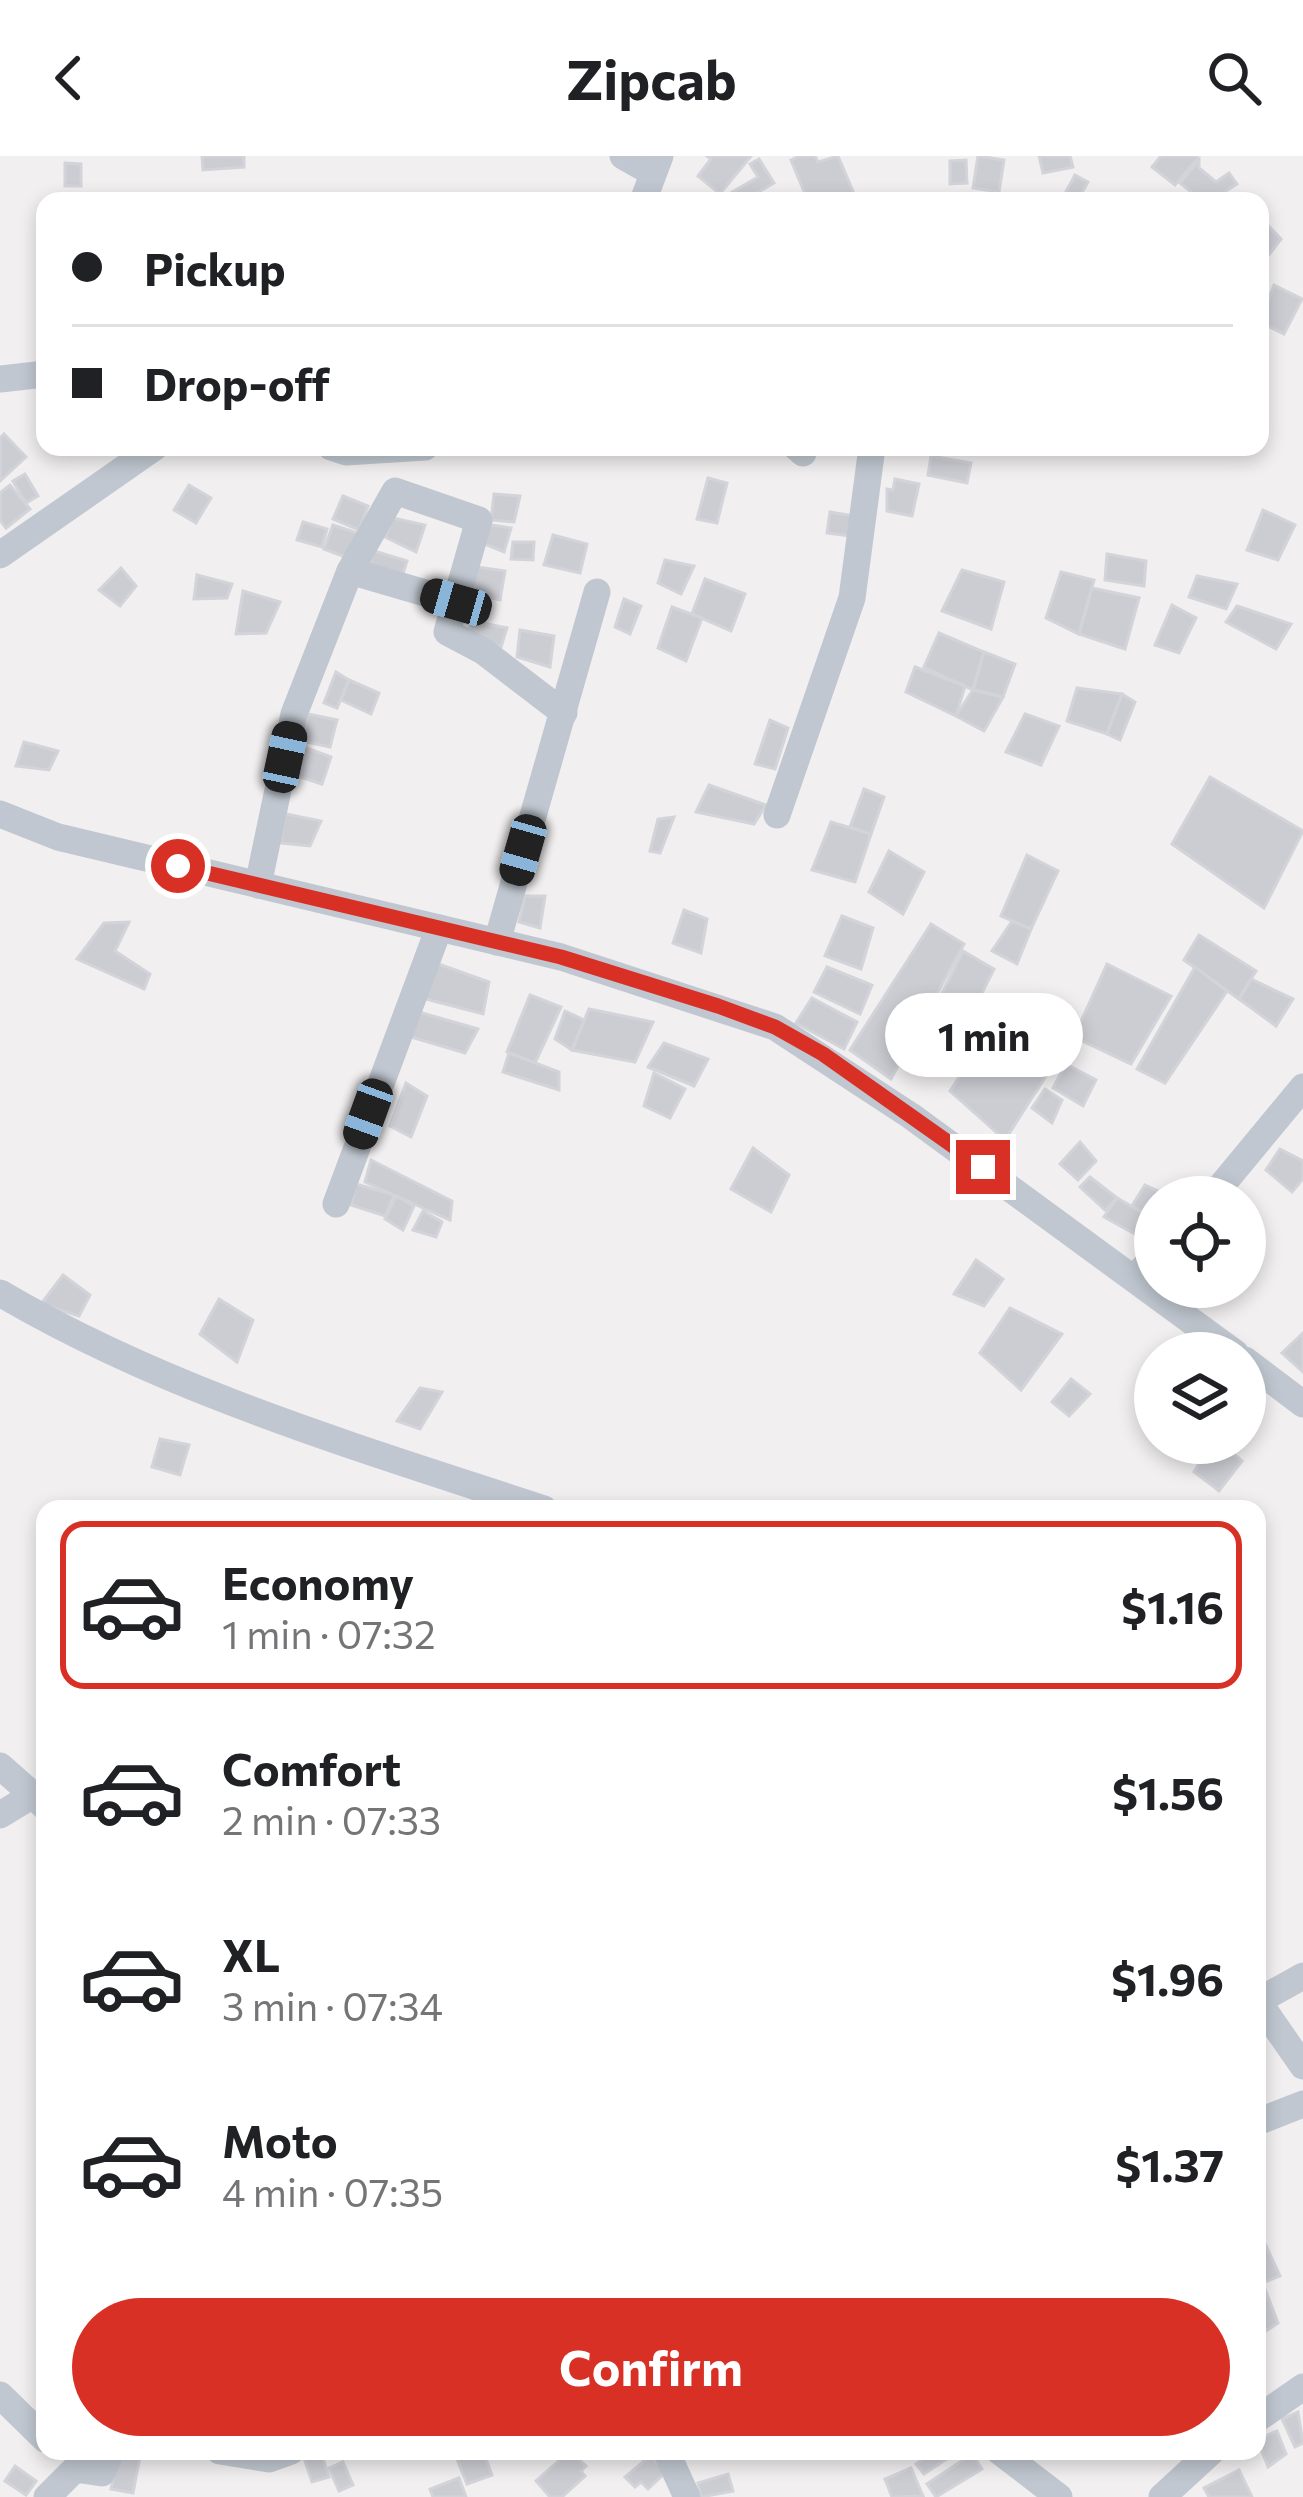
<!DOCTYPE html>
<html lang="en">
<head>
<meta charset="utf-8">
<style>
  :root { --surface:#fff; --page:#f6f6f6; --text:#202124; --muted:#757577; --line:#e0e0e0; --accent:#d93025 }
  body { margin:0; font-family:Commissioner,sans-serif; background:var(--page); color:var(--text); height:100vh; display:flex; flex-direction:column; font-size:45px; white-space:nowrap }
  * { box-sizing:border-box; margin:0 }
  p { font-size:39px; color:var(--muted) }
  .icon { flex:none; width:66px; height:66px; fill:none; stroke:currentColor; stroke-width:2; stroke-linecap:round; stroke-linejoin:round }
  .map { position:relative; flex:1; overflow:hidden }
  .drawer { position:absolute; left:36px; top:1344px; width:1230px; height:960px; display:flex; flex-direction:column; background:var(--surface); border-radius:24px; box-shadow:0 6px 18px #0003 }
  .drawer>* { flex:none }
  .top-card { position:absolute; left:36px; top:36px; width:1233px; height:264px; border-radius:24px; box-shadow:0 6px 18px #0003; display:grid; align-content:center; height:264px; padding:0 36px; background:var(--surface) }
  .buttons { position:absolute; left:1134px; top:1020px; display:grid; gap:24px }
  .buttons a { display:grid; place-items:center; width:132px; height:132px; border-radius:50%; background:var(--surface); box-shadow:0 6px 18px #0003; font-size:60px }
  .end { position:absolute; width:54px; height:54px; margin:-27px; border:15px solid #d93025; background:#fff; box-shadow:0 0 0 6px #fff }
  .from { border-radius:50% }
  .bubble { position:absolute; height:84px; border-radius:42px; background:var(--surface); box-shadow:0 6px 18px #0003; font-size:39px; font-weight:700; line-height:84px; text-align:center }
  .car { position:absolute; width:36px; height:72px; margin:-36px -18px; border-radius:15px; box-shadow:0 0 9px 3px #0007; background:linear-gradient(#222 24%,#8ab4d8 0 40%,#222 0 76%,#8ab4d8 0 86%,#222 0) }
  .top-card b { display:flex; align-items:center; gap:42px; height:114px; font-size:45px }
  .top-card b+b { border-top:3px solid var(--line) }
  .top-card i { width:30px; height:30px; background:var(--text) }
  ul { padding:21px 0 0; list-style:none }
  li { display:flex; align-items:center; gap:36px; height:168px; margin:0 24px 18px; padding:0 12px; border:6px solid transparent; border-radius:24px }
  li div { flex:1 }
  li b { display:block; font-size:45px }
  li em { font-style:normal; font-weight:700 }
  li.selected { border-color:var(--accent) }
  li>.icon { width:108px; height:108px; stroke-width:1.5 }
  .cta { display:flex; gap:24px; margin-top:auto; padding:24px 36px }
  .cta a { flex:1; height:138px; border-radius:72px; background:var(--accent); color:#fff; font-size:48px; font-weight:700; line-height:138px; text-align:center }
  header { display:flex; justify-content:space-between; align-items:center; height:156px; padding:0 36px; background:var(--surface); font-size:54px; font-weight:700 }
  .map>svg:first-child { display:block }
  .building { fill:#cccdd3; stroke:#d3d4da; stroke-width:3 }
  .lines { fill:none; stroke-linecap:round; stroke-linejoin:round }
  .minor { stroke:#c0c7d0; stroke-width:27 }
  .route { stroke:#d93025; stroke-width:15 }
</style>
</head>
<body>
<header><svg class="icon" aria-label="back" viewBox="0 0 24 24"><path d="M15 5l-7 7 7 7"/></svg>Zipcab<svg class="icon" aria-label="search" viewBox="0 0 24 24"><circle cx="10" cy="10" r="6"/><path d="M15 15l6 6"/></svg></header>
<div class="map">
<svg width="1303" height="2341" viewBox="0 0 1303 2341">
  <rect width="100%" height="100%" fill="#f1efef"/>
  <!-- building -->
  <g class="building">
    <path d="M202 0H244V11L203 14Z"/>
    <path d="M707 0H751L720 38 698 20 711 3Z"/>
    <path d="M800 0H815L818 6 838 0 857 45H808L791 4Z"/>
    <path d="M978 0 1004 4 999 36 973 32Z"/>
    <path d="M1039 0H1070L1073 11 1043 17Z"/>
    <path d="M1161 0H1196L1198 2 1175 29 1152 11Z"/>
    <path d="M759 3 774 27 743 45H717L758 21 750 8Z"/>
    <path d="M966 4 967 27 950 28V5Z"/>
    <path d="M1199 4V12L1216 26 1229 17 1237 28 1215 42 1194 38 1180 27Z"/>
    <path d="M65 7 81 8V30H65Z"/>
    <path d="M1075 19 1088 26 1077 45H1061Z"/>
    <path d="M1260 61 1281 83 1262 108 1260 105Z"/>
    <path d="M1274 129 1302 143 1284 178 1260 166Z"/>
    <path d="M4 278 26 301 0 325V282Z"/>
    <path d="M931 300 971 307 967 327 928 319Z"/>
    <path d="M25 318 38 340 26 347 13 325Z"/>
    <path d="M708 322 727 327 717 367 697 363Z"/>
    <path d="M895 323 919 328 912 360 887 355V333L893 334Z"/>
    <path d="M10 329 30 353 6 372 0 364V337Z"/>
    <path d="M189 329 211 342 196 367 174 354Z"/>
    <path d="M494 338 520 340 514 366 491 364Z"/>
    <path d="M343 340 368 350 359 374 333 363Z"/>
    <path d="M1263 354 1295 369 1278 404 1247 394Z"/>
    <path d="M830 356 854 360 851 380 827 377Z"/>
    <path d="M393 362 425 369 416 396 385 381Z"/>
    <path d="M303 366 327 373 322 391 297 384Z"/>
    <path d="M485 368 511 372 504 396 480 386Z"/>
    <path d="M333 369 360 378 351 403 324 393Z"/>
    <path d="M553 379 587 388 580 417 544 409Z"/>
    <path d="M513 386H534L533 404 511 403Z"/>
    <path d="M374 395 407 405 401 424 368 414Z"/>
    <path d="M1107 398 1146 405 1144 430 1105 424Z"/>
    <path d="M665 404 694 410 681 438 658 427Z"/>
    <path d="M477 411 505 415 500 444 469 437Z"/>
    <path d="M121 412 136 430 120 450 99 434Z"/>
    <path d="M962 414 1004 426 991 473 942 455Z"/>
    <path d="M1061 416 1094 424 1079 478 1046 462Z"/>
    <path d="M197 419 232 428 227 442 194 443Z"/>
    <path d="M1197 420 1237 428 1226 453 1189 441Z"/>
    <path d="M705 423 745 438 731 475 692 458Z"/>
    <path d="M1092 432 1139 442 1125 493 1079 478Z"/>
    <path d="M243 435 280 446 266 477 236 478Z"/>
    <path d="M624 443 641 450 630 478 615 471Z"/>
    <path d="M1172 449 1196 462 1179 497 1155 489Z"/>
    <path d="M1237 450 1291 468 1276 493 1226 466Z"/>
    <path d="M672 451 702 462 686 505 658 492Z"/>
    <path d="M472 465 507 472 501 491 467 481Z"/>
    <path d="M520 474 554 480 550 511 517 501Z"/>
    <path d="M939 477 984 496 973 534 924 511Z"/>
    <path d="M984 496 1015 508 1003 541 973 534Z"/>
    <path d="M915 511 965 530 956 560 906 536Z"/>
    <path d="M336 516 349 524 337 552 324 547Z"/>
    <path d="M349 524 379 537 371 558 341 544Z"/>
    <path d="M1077 532 1122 538 1107 578 1067 565Z"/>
    <path d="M973 534 1003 541 984 575 956 560Z"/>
    <path d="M1122 538 1135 546 1120 584 1107 578Z"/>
    <path d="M308 558 337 564 330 591 302 585Z"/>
    <path d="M1025 558 1059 570 1041 609 1006 596Z"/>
    <path d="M770 564 788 572 775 613 755 608Z"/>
    <path d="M24 586 58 595 49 614 16 610Z"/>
    <path d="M301 590 331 601 322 628 291 618Z"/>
    <path d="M1210 621 1303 675 1264 752 1172 688Z"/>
    <path d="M709 629 766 649 754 668 696 656Z"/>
    <path d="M864 633 884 641 871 678 850 671Z"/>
    <path d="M286 658 321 665 310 690 280 687Z"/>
    <path d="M674 661 660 697 650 695 658 663Z"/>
    <path d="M831 666 871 678 855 726 812 714Z"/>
    <path d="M889 695 924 716 903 758 869 736Z"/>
    <path d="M1027 699 1058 715 1031 773 1001 760Z"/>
    <path d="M525 740H545L540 772 519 766Z"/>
    <path d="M684 754 707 763 701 797 673 787Z"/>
    <path d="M842 760 873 772 861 813 825 800Z"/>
    <path d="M1012 765 1031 773 1017 808 992 795Z"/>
    <path d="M129 766 115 795 150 818 144 833 77 803 104 767Z"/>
    <path d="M931 768 964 788 891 923 850 894Z"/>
    <path d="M1199 779 1256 815 1239 843 1184 804Z"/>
    <path d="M963 795 994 813 971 859 938 845Z"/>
    <path d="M430 805 489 826 483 858 414 840Z"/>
    <path d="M1107 808 1171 840 1131 908 1074 881Z"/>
    <path d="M827 811 872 829 860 858 814 836Z"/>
    <path d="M1195 811 1227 835 1165 927 1137 913Z"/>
    <path d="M1251 823 1293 843 1276 870 1239 843Z"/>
    <path d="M530 839 561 851 535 907 507 896Z"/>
    <path d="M812 842 857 866 844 893 796 867Z"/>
    <path d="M589 853 653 866 635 906 572 894Z"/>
    <path d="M412 854 478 873 465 897 404 879Z"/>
    <path d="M565 855 584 864 572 894 555 883Z"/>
    <path d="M990 874 1053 909 1005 984 950 935Z"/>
    <path d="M664 887 708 903 694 930 648 911Z"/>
    <path d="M509 897 559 916V934L503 916Z"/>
    <path d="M1066 908 1096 924 1083 950 1053 932Z"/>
    <path d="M654 917 685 933 670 962 644 950Z"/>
    <path d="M406 927 427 940 411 981 390 970Z"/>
    <path d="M1045 933 1062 944 1052 967 1032 952Z"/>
    <path d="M1080 986 1096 1005 1078 1024 1060 1008Z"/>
    <path d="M753 992 789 1019 771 1056 731 1033Z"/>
    <path d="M1280 993 1303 1005V1023L1292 1036 1266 1014Z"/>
    <path d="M371 1004 452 1045 450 1064 365 1026Z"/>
    <path d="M1090 1021 1117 1042 1105 1054 1080 1031Z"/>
    <path d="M356 1028 394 1039 385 1060 351 1049Z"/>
    <path d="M1145 1029 1172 1041H1155V1063L1132 1050Z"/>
    <path d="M396 1040 414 1050 403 1074 385 1063Z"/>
    <path d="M1117 1042 1152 1062 1137 1079 1104 1061Z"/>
    <path d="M423 1055 442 1066 436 1081 413 1074Z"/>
    <path d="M976 1104 1003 1123 984 1150 954 1138Z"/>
    <path d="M63 1119 90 1139 79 1160 41 1148Z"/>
    <path d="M219 1143 253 1164 237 1206 200 1178Z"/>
    <path d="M1010 1152 1062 1178 1021 1234 980 1197Z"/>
    <path d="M1303 1177V1216L1282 1197Z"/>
    <path d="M1071 1223 1090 1238 1069 1260 1052 1246Z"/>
    <path d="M420 1232 442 1236 420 1273 397 1265Z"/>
    <path d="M160 1283 189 1289 180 1319 152 1311Z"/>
    <path d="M1212 1287H1221L1242 1305 1219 1335 1194 1316Z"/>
    <path d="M1262 2081 1280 2120 1262 2127 1257 2111V2083Z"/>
    <path d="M1265 2133 1278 2167 1257 2181V2136Z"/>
    <path d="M1298 2256 1303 2287 1295 2291 1282 2263Z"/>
    <path d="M1277 2275 1286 2298 1268 2311 1257 2283Z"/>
    <path d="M119 2295H141L133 2337 111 2333Z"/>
    <path d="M483 2295 492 2319 467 2328 457 2303Z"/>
    <path d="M570 2295 586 2310 581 2315 585 2320 562 2341H550L536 2325Z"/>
    <path d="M934 2295 951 2300 924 2318 916 2308Z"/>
    <path d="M321 2297 329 2321 312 2326 304 2302Z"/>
    <path d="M972 2298 982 2313 936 2341 927 2328Z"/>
    <path d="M650 2300 666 2316 648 2333 641 2326 635 2331 625 2321Z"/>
    <path d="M343 2306 353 2329 339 2335 329 2312Z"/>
    <path d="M15 2310 36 2325 26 2339 5 2325Z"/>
    <path d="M911 2312 923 2340 892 2341 885 2323Z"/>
    <path d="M1239 2314 1252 2341H1209L1204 2332Z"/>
    <path d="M728 2318 733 2335 701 2341 698 2327Z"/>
    <path d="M459 2322 466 2341H433L430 2333Z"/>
  </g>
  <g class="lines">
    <!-- minor -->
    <g class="minor">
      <path d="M623 0 653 17"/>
      <path d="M643 45 660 0"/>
      <path d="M0 223 45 218"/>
      <path d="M331 291 346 296 425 291"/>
      <path d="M796 291 803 297 804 291"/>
      <path d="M0 399 155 291"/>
      <path d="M456 446 350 415 395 335 479 364 447 476 483 495 564 557"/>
      <path d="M0 658 58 681 561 801 775 871 911 960 1235 1197"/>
      <path d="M777 659 852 442 872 291"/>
      <path d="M258 729 294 558 350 415"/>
      <path d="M497 786 597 436"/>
      <path d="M1212 1041 1303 931"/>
      <path d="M336 1048 439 772"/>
      <path d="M1134 1122 1155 1100"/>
      <path d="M0 1137C168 1236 360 1292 544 1353"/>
      <path d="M1245 1204 1303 1248"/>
      <path d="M0 1610 33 1639"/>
      <path d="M0 1659 33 1639 45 1651"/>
      <path d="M1257 1844 1303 1910"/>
      <path d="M1258 1845 1303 1820"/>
      <path d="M1257 1966 1303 1948"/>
      <path d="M0 2239 45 2283"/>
      <path d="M1257 2263 1303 2231"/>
      <path d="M220 2295 269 2303 291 2295"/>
      <path d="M666 2295 687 2341"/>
      <path d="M999 2295 1059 2341"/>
      <path d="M47 2341 75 2313 102 2317 111 2295"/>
      <path d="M1162 2341 1212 2295"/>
    </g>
  </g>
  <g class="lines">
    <!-- route -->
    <path class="route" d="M178 710 561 801 718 850 775 871 823 898 983 1011"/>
  </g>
</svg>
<div class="buttons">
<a><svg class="icon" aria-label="locate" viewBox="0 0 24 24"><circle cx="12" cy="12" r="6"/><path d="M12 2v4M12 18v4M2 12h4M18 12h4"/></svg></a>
<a><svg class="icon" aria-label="layers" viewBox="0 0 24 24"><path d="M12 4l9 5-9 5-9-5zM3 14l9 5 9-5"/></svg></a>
</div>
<i class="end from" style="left:178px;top:710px"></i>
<i class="end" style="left:983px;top:1011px"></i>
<div class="bubble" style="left:885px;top:837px;width:198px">1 min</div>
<i class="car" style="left:456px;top:446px;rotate:286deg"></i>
<i class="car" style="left:285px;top:601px;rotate:12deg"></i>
<i class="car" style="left:523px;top:694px;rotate:196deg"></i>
<i class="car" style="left:368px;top:958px;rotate:200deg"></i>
<div class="top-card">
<b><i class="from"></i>Pickup</b>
<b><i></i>Drop-off</b>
</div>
<section class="drawer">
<ul>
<li class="selected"><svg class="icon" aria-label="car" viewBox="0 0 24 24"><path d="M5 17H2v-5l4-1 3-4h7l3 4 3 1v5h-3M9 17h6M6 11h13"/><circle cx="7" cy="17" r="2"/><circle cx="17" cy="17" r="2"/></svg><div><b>Economy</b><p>1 min · 07:32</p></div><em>$1.16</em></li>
<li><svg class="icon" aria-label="car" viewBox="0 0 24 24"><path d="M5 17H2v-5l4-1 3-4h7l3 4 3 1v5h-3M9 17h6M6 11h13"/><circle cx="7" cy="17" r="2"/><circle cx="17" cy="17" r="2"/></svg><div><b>Comfort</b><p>2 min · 07:33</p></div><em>$1.56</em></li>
<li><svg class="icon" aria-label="car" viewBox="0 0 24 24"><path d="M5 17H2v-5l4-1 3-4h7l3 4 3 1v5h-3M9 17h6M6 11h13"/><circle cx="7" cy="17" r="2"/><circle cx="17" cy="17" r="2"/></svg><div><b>XL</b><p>3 min · 07:34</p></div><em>$1.96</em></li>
<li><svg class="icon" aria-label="car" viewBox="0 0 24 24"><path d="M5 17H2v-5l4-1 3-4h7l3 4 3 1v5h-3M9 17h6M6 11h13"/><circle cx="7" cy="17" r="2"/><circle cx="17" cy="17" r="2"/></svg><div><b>Moto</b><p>4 min · 07:35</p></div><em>$1.37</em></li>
</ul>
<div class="cta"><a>Confirm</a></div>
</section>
</div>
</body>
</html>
